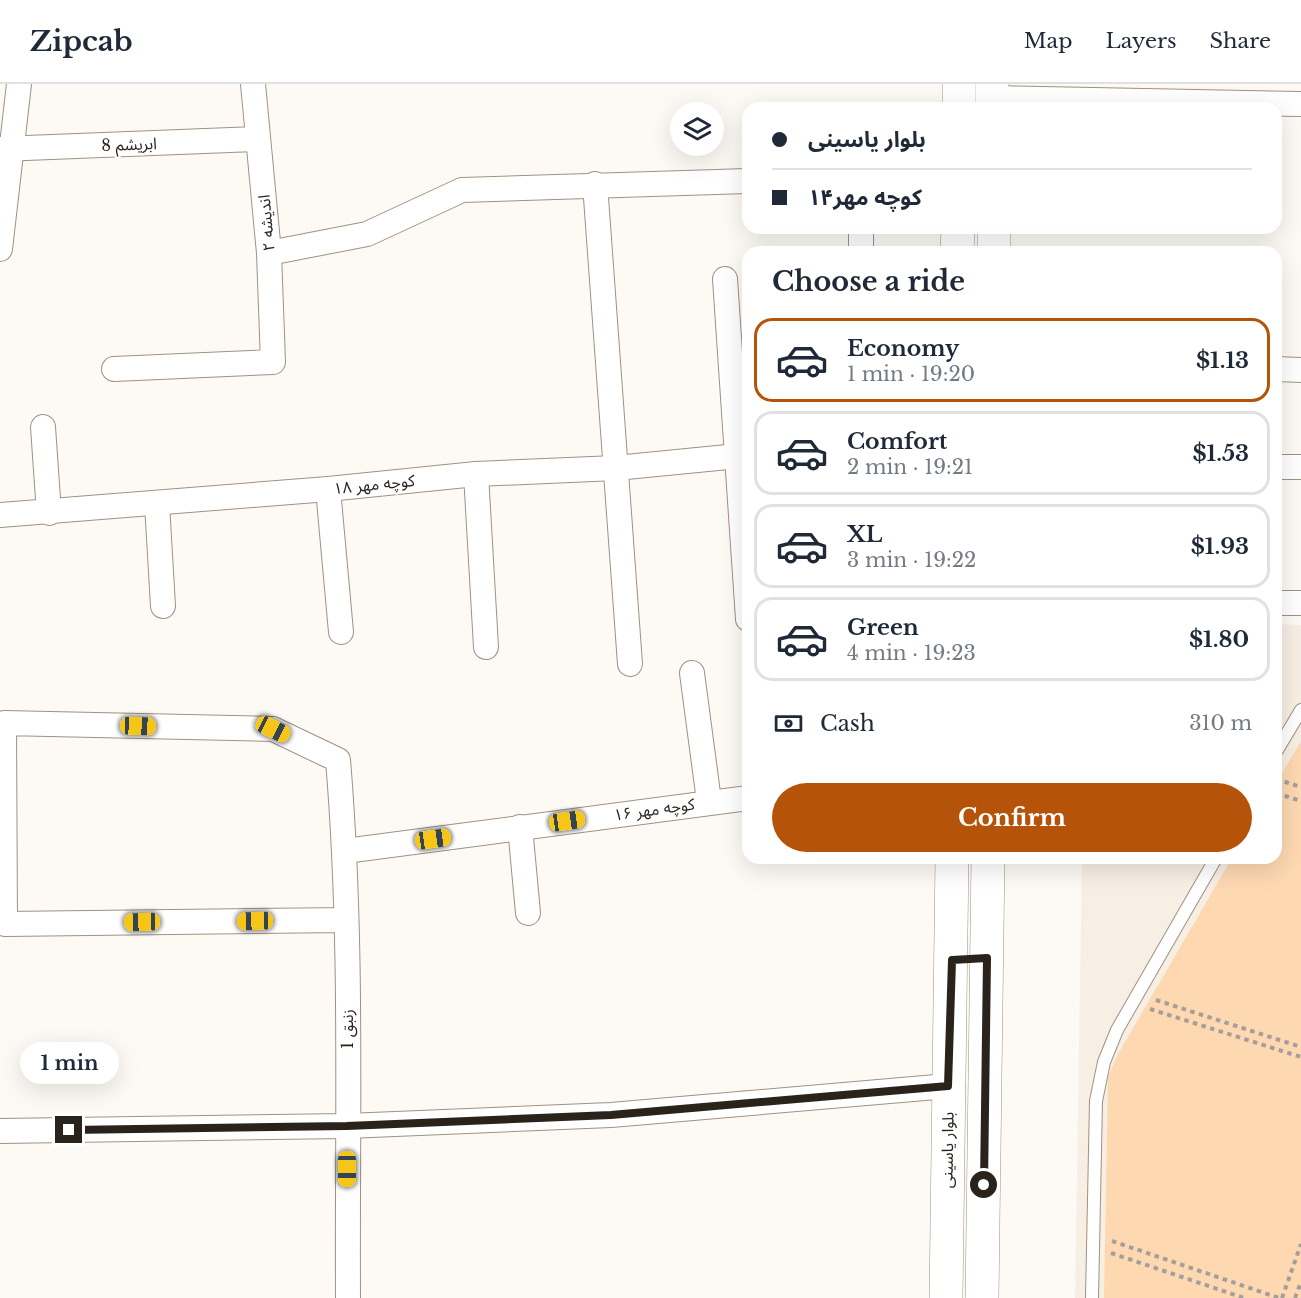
<!DOCTYPE html>
<html lang="en">
<head>
<meta charset="utf-8">
<style>
  :root { --surface:#fff; --page:#f6f6f7; --text:#1f2937; --muted:#747a83; --line:#e0e1e3; --accent:#b45309 }
  body { margin:0; font-family:"Libre Baskerville","Noto Sans Arabic",serif; background:var(--page); color:var(--text); height:100vh; display:flex; flex-direction:column; font-size:22px; white-space:nowrap }
  * { box-sizing:border-box; margin:0 }
  p { font-size:20px; color:var(--muted) }
  .icon { flex:none; width:33px; height:33px; fill:none; stroke:currentColor; stroke-width:2; stroke-linecap:round; stroke-linejoin:round }
  .map { position:relative; flex:1; overflow:hidden }
  .panel { position:absolute; left:742px; top:162px; width:540px; height:618px; display:flex; flex-direction:column; background:var(--surface); border-radius:18px; box-shadow:0 6px 24px #0002 }
  .panel>* { flex:none }
  .banner { position:absolute; left:742px; top:18px; width:540px; height:132px; border-radius:18px; box-shadow:0 6px 24px #0002; display:grid; align-content:center; height:132px; padding:0 30px; background:var(--surface) }
  .tools { position:absolute; left:670px; top:18px; display:grid; gap:12px }
  .tools a { display:grid; place-items:center; width:54px; height:54px; border-radius:50%; background:var(--surface); box-shadow:0 6px 24px #0002; font-size:30px }
  .end { position:absolute; width:27px; height:27px; margin:-14px; border:8px solid #29231c; background:#fff; box-shadow:0 0 0 3px #fff }
  .from { border-radius:50% }
  .bubble { position:absolute; height:42px; border-radius:21px; background:var(--surface); box-shadow:0 6px 24px #0002; font-size:20px; font-weight:700; line-height:42px; text-align:center }
  .car { position:absolute; width:18px; height:36px; margin:-18px -9px; border-radius:8px; box-shadow:0 0 4px 2px #0007; background:linear-gradient(#f5c518 24%,#345 0 40%,#f5c518 0 76%,#345 0 86%,#f5c518 0) }
  .banner b { display:flex; align-items:center; gap:21px; height:57px; font-size:22px }
  .banner b+b { border-top:2px solid var(--line) }
  .banner i { width:15px; height:15px; background:var(--text) }
  ul { padding:0; list-style:none }
  li { display:flex; align-items:center; gap:18px; height:84px; margin:0 12px 9px; padding:0 18px; border:3px solid var(--line); border-radius:18px }
  li div { flex:1 }
  li b { display:block; font-size:22px }
  li em { font-style:normal; font-weight:700 }
  li.current { border-color:var(--accent) }
  li>.icon { width:54px; height:54px; stroke-width:1.5 }
  h2 { padding:0 30px; font-size:27px; line-height:72px }
  .pay { display:flex; align-items:center; gap:15px; height:66px; padding:0 30px; font-size:22px }
  .pay p { margin-inline-start:auto }
  .action { display:flex; gap:12px; margin-top:auto; padding:12px 30px }
  .action a { flex:1; height:69px; border-radius:36px; background:var(--accent); color:#fff; font-size:24px; font-weight:700; line-height:69px; text-align:center }
  header { display:flex; align-items:center; gap:36px; box-sizing:border-box; height:84px; padding:0 30px; background:var(--surface); border-bottom:2px solid var(--line) }
  header strong { font-size:28px }
  nav { display:flex; gap:33px; margin-inline-start:auto; font-size:21px }
  .map>svg:first-child { display:block }
  .built { fill:#f7eee4 }
  .green { fill:#fdd8b1 }
  .lines { fill:none; stroke-linecap:round; stroke-linejoin:round }
  .service-casing { stroke:#a1917f; stroke-width:14 }
  .minor-casing { stroke:#a1917f; stroke-width:26 }
  .secondary-casing { stroke:#a1917f; stroke-width:34 }
  .path { stroke:#a49f9a; stroke-width:4; stroke-dasharray:4.5 4.5; stroke-linecap:butt }
  .service { stroke:#fff; stroke-width:12 }
  .minor { stroke:#fff; stroke-width:24 }
  .secondary { stroke:#fff; stroke-width:33 }
  .route { stroke:#29231c; stroke-width:8 }
  .labels { text-anchor:middle; dominant-baseline:central; stroke-width:4.5; stroke-linejoin:round; paint-order:stroke }
  .street-label { font-size:16px; fill:#29231c; stroke:#fff }
</style>
</head>
<body>
<header>
<strong>Zipcab</strong>
<nav><a>Map</a><a>Layers</a><a>Share</a></nav>
</header>
<div class="map">
<svg width="1301" height="1214" viewBox="0 0 1301 1214">
  <rect width="100%" height="100%" fill="#fdfaf6"/>
  <!-- built -->
  <path class="built" d="M1277 540 1301 541V1214H1075L1082 774H1276Z"/>
  <!-- green -->
  <path class="green" d="M1301 657V1214H1104L1108 993 1118 970 1232 774H1276L1277 698Z"/>
  <g class="lines">
    <!-- service casing -->
    <g class="service-casing">
      <g id="service">
        <path d="M1276 668 1301 626"/>
        <path d="M1092 1214 1096 1017 1104 978 1117 946 1216 774"/>
      </g>
    </g>
    <!-- minor casing -->
    <g class="minor-casing">
      <g id="minor">
        <path d="M992 14 1301 20"/>
        <path d="M0 65 258 55"/>
        <path d="M595 100 630 580"/>
        <path d="M861 144V168"/>
        <path d="M0 165 19 0"/>
        <path d="M269 169 367 150 462 106 748 97"/>
        <path d="M725 195 748 535"/>
        <path d="M114 285 273 278 269 169 253 0"/>
        <path d="M1276 285 1301 286"/>
        <path d="M43 343 49 429"/>
        <path d="M1276 383H1301"/>
        <path d="M476 390 486 563"/>
        <path d="M328 405 341 548"/>
        <path d="M157 420 163 522"/>
        <path d="M0 431 328 405 476 390 616 384 748 371"/>
        <path d="M1276 519H1301"/>
        <path d="M692 589 709 717"/>
        <path d="M520 743 528 829"/>
        <path d="M345 767 748 714"/>
        <path d="M346 836 5 840 4 639 273 645 338 676C353 855 347 1035 348 1214"/>
        <path d="M0 1047 347 1042 611 1031 948 1002"/>
      </g>
    </g>
    <!-- secondary casing -->
    <g class="secondary-casing">
      <g id="secondary">
        <path d="M992 0V24"/>
        <path d="M959 24V0"/>
        <path d="M994 144V168"/>
        <path d="M957 168 958 144"/>
        <path d="M946 1214 952 774"/>
        <path d="M982 1214 988 774"/>
      </g>
    </g>
    <!-- path -->
    <g class="path">
      <path d="M1276 695 1301 703"/>
      <path d="M1276 709 1301 717"/>
      <path d="M1156 916 1301 963"/>
      <path d="M1150 925 1301 973"/>
      <path d="M1112 1157 1279 1214"/>
      <path d="M1111 1169 1244 1214"/>
      <path d="M1282 1214 1301 1160"/>
      <path d="M1295 1214 1301 1198"/>
    </g>
    <!-- service -->
    <use href="#service" class="service"/>
    <!-- minor -->
    <use href="#minor" class="minor"/>
    <!-- secondary -->
    <use href="#secondary" class="secondary"/>
  </g>
  <g class="lines">
    <!-- route -->
    <path class="route" d="M69 1046 347 1042 611 1031 948 1002 952 876 987 874 984 1101"/>
  </g>
  <g class="labels">
    <!-- street labels -->
    <g class="street-label">
      <text transform="translate(129 60) rotate(-2)">ابریشم 8</text>
      <text transform="translate(266 139) rotate(-95)">اندیشه ۲</text>
      <text transform="translate(374 400) rotate(-6)">کوچه مهر ۱۸</text>
      <text transform="translate(654 725) rotate(-8)">کوچه مهر ۱۶</text>
      <text transform="translate(347 945) rotate(-90)">زنبق 1</text>
      <text transform="translate(947 1066) rotate(-89)">بلوار یاسینی</text>
    </g>
  </g>
</svg>
<div class="tools">
<a><svg class="icon" aria-label="layers" viewBox="0 0 24 24"><path d="M12 4l9 5-9 5-9-5zM3 14l9 5 9-5"/></svg></a>
</div>
<i class="end from" style="left:984px;top:1101px"></i>
<i class="end" style="left:69px;top:1046px"></i>
<div class="bubble" style="left:20px;top:958px;width:99px">1 min</div>
<i class="car" style="left:138px;top:642px;rotate:92deg"></i>
<i class="car" style="left:273px;top:645px;rotate:116deg"></i>
<i class="car" style="left:567px;top:737px;rotate:82deg"></i>
<i class="car" style="left:433px;top:755px;rotate:82deg"></i>
<i class="car" style="left:255px;top:837px;rotate:269deg"></i>
<i class="car" style="left:142px;top:838px;rotate:269deg"></i>
<i class="car" style="left:347px;top:1085px;rotate:180deg"></i>
<div class="banner">
<b><i class="from"></i>بلوار یاسینی</b>
<b><i></i>کوچه مهر۱۴</b>
</div>
<section class="panel">
<h2>Choose a ride</h2>
<ul>
<li class="current"><svg class="icon" aria-label="car" viewBox="0 0 24 24"><path d="M5 17H2v-5l4-1 3-4h7l3 4 3 1v5h-3M9 17h6M6 11h13"/><circle cx="7" cy="17" r="2"/><circle cx="17" cy="17" r="2"/></svg><div><b>Economy</b><p>1 min · 19:20</p></div><em>$1.13</em></li>
<li><svg class="icon" aria-label="car" viewBox="0 0 24 24"><path d="M5 17H2v-5l4-1 3-4h7l3 4 3 1v5h-3M9 17h6M6 11h13"/><circle cx="7" cy="17" r="2"/><circle cx="17" cy="17" r="2"/></svg><div><b>Comfort</b><p>2 min · 19:21</p></div><em>$1.53</em></li>
<li><svg class="icon" aria-label="car" viewBox="0 0 24 24"><path d="M5 17H2v-5l4-1 3-4h7l3 4 3 1v5h-3M9 17h6M6 11h13"/><circle cx="7" cy="17" r="2"/><circle cx="17" cy="17" r="2"/></svg><div><b>XL</b><p>3 min · 19:22</p></div><em>$1.93</em></li>
<li><svg class="icon" aria-label="car" viewBox="0 0 24 24"><path d="M5 17H2v-5l4-1 3-4h7l3 4 3 1v5h-3M9 17h6M6 11h13"/><circle cx="7" cy="17" r="2"/><circle cx="17" cy="17" r="2"/></svg><div><b>Green</b><p>4 min · 19:23</p></div><em>$1.80</em></li>
</ul>
<div class="pay"><svg class="icon" aria-label="cash" viewBox="0 0 24 24"><path d="M3 7h18v10H3z"/><circle cx="12" cy="12" r="2"/></svg>Cash<p>310 m</p></div>
<div class="action"><a>Confirm</a></div>
</section>
</div>
</body>
</html>
